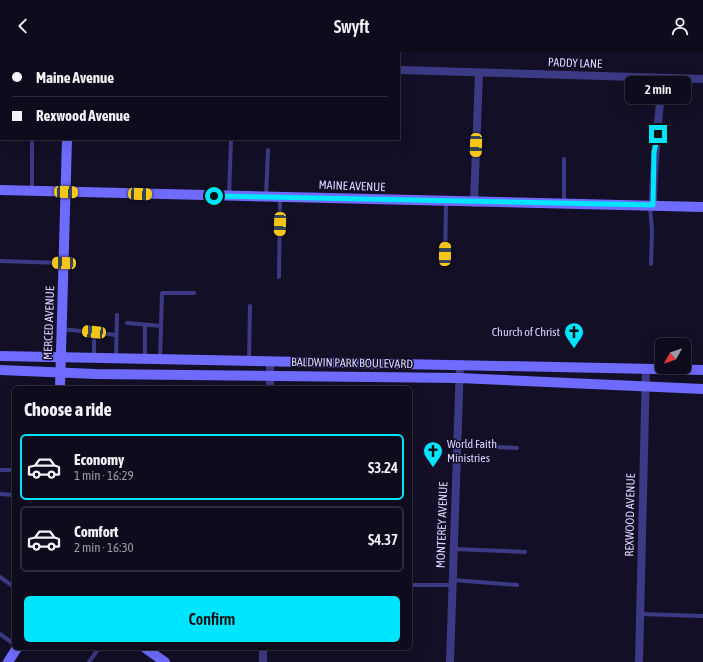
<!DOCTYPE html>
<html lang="en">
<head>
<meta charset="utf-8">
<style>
  :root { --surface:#0e0b1c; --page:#171425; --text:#f1f3f6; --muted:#9b9ba3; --line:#2e2b3b; --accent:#00e5ff }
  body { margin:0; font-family:"Asap Condensed",sans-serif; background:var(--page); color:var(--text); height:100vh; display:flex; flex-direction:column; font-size:15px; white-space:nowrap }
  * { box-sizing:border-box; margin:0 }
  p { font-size:13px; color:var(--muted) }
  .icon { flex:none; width:22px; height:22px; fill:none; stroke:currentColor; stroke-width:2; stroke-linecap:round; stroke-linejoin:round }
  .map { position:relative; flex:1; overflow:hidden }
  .panel { position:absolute; left:12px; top:334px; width:400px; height:264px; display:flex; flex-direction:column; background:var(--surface); border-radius:6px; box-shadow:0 4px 16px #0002,0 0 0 1px var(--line) }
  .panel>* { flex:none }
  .banner { position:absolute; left:0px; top:0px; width:400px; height:88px; box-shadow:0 4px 16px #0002,0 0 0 1px var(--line); display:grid; align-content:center; height:88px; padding:0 12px; background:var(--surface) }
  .needle { width:26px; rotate:230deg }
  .fabs { position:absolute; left:655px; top:286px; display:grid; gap:8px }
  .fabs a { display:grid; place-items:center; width:36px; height:36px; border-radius:6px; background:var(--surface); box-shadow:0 4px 16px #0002,0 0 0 1px var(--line); font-size:20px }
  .end { position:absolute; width:18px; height:18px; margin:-9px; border:5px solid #00e5ff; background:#111; box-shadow:0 0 0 2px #111 }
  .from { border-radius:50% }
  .bubble { position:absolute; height:28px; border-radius:6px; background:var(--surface); box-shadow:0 4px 16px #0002,0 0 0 1px var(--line); font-size:13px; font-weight:600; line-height:28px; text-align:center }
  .car { position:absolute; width:12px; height:24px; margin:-12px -6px; border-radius:5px; box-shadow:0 0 3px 1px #0007; background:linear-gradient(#f5c518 24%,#345 0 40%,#f5c518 0 76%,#345 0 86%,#f5c518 0) }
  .banner b { display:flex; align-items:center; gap:14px; height:38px; font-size:15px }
  .banner b+b { border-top:1px solid var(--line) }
  .banner i { width:10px; height:10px; background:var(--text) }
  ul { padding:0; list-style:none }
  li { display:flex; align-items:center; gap:12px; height:66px; margin:0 8px 6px; padding:0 4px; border:2px solid var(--line); border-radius:6px }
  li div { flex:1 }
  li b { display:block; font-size:15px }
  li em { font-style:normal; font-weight:600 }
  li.active { border-color:var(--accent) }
  li>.icon { width:36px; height:36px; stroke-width:1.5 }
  h2 { padding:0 12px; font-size:18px; line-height:48px }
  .cta { display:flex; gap:8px; margin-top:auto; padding:8px 12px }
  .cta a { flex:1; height:46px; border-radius:6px; background:var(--accent); color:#111; font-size:16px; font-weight:600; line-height:46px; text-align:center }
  header { display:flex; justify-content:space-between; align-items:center; height:52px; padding:0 12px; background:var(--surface); font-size:18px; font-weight:600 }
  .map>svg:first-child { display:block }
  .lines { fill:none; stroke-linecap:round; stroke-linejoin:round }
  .lane { stroke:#3d3a85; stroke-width:4 }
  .street { stroke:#3d3a85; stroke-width:8 }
  .secondary { stroke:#6f6bff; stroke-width:10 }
  .route { stroke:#00e5ff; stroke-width:5 }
  .labels { text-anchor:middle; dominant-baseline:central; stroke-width:3; stroke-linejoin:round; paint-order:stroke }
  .street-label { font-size:12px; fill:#d9d4ff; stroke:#130f26 }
  .poi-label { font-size:12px; fill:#d9d4ff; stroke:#130f26; text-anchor:end }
</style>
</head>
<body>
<header><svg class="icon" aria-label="back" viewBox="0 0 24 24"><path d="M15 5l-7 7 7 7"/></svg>Swyft<svg class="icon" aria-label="person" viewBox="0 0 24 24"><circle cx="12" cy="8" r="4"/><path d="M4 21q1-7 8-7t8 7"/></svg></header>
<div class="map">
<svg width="703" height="610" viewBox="0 0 703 610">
  <rect width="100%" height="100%" fill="#130f26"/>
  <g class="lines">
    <!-- lane -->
    <g class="lane">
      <path d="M0 71H1"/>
      <path d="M32 139V90"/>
      <path d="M229 144 231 87"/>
      <path d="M266 145 268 98"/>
      <path d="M564 152V107"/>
      <path d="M650 154 652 178 651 212"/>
      <path d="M0 209 63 211"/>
      <path d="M445 212 446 150"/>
      <path d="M279 225 280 146"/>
      <path d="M127 271 161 274"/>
      <path d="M62 277 116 283"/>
      <path d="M94 280V306"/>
      <path d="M116 306 117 263"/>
      <path d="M145 307V273"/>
      <path d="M160 307 162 241H194"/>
      <path d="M249 309 250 254"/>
      <path d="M457 393 517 396"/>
      <path d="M0 418H14"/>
      <path d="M0 442 14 443"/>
      <path d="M454 497 525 500"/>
      <path d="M0 525 14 535"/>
      <path d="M453 528 517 533"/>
      <path d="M410 533H452"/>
      <path d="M640 562 703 564"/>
      <path d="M0 582 14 592"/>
      <path d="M89 610 99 596"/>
    </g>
    <!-- street -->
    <g class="street">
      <path d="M399 18 703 27"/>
      <path d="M474 151 479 21"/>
      <path d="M653 153C653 110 659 69 662 26"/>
      <path d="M270 336V310"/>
      <path d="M263 610V596"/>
      <path d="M450 610 460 312"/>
      <path d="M639 610 646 316"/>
    </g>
    <!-- secondary -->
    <g class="secondary">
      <path d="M75 1V0"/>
      <path d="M0 138 703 155"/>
      <path d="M0 304 703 318"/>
      <path d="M0 318 96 322 459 326 703 337"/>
      <path d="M60 336 67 87"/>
      <path d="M145 596 165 610"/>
      <path d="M8 610 17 596"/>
    </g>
  </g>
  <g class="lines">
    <!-- route -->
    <path class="route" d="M214 144 653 153 654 100 658 82"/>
  </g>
  <!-- icons -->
  <defs>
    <g id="church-pin" transform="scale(1)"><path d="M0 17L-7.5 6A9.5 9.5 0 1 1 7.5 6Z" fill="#00e5ff" stroke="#130f26"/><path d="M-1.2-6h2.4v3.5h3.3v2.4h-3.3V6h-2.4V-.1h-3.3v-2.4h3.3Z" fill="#111"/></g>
  </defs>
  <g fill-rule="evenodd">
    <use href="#church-pin" x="574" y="280"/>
    <use href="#church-pin" x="433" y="399"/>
  </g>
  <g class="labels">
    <!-- street labels -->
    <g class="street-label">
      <text transform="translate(575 11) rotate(2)">PADDY LANE</text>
      <text transform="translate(352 134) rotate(2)">MAINE AVENUE</text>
      <text transform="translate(49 271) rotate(-88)">MERCED AVENUE</text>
      <text transform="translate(352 311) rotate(1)">BALDWIN PARK BOULEVARD</text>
      <text transform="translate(630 463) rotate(-89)">REXWOOD AVENUE</text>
      <text transform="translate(442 473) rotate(-88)">MONTEREY AVENUE</text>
    </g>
    <!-- poi labels -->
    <g class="poi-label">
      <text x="560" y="280">Church of Christ</text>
      <text x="447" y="392" text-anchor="start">World Faith<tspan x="447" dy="14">Ministries</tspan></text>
    </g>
  </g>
</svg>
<div class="fabs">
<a><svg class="needle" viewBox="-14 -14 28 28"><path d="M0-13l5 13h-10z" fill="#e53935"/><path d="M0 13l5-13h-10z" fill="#9b9ba3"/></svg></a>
</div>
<i class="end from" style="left:214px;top:144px"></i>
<i class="end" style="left:658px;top:82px"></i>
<div class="bubble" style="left:625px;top:24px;width:66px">2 min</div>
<i class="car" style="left:476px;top:93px;rotate:182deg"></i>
<i class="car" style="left:66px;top:140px;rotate:92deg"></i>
<i class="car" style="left:140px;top:142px;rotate:92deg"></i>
<i class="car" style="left:280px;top:172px;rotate:182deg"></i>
<i class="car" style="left:445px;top:202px;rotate:1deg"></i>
<i class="car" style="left:64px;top:211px;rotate:272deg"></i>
<i class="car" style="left:94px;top:280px;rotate:276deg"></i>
<div class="banner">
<b><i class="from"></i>Maine Avenue</b>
<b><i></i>Rexwood Avenue</b>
</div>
<section class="panel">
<h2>Choose a ride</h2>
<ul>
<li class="active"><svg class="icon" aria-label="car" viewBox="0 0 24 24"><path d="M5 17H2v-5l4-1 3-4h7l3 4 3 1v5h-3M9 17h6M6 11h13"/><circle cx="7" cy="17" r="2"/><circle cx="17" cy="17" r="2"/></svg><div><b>Economy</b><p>1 min · 16:29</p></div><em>$3.24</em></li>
<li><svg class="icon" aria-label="car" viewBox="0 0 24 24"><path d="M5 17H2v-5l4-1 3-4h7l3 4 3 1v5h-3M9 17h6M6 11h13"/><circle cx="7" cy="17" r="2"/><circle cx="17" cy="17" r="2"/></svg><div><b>Comfort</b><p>2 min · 16:30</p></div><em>$4.37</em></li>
</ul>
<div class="cta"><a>Confirm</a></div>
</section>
</div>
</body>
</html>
